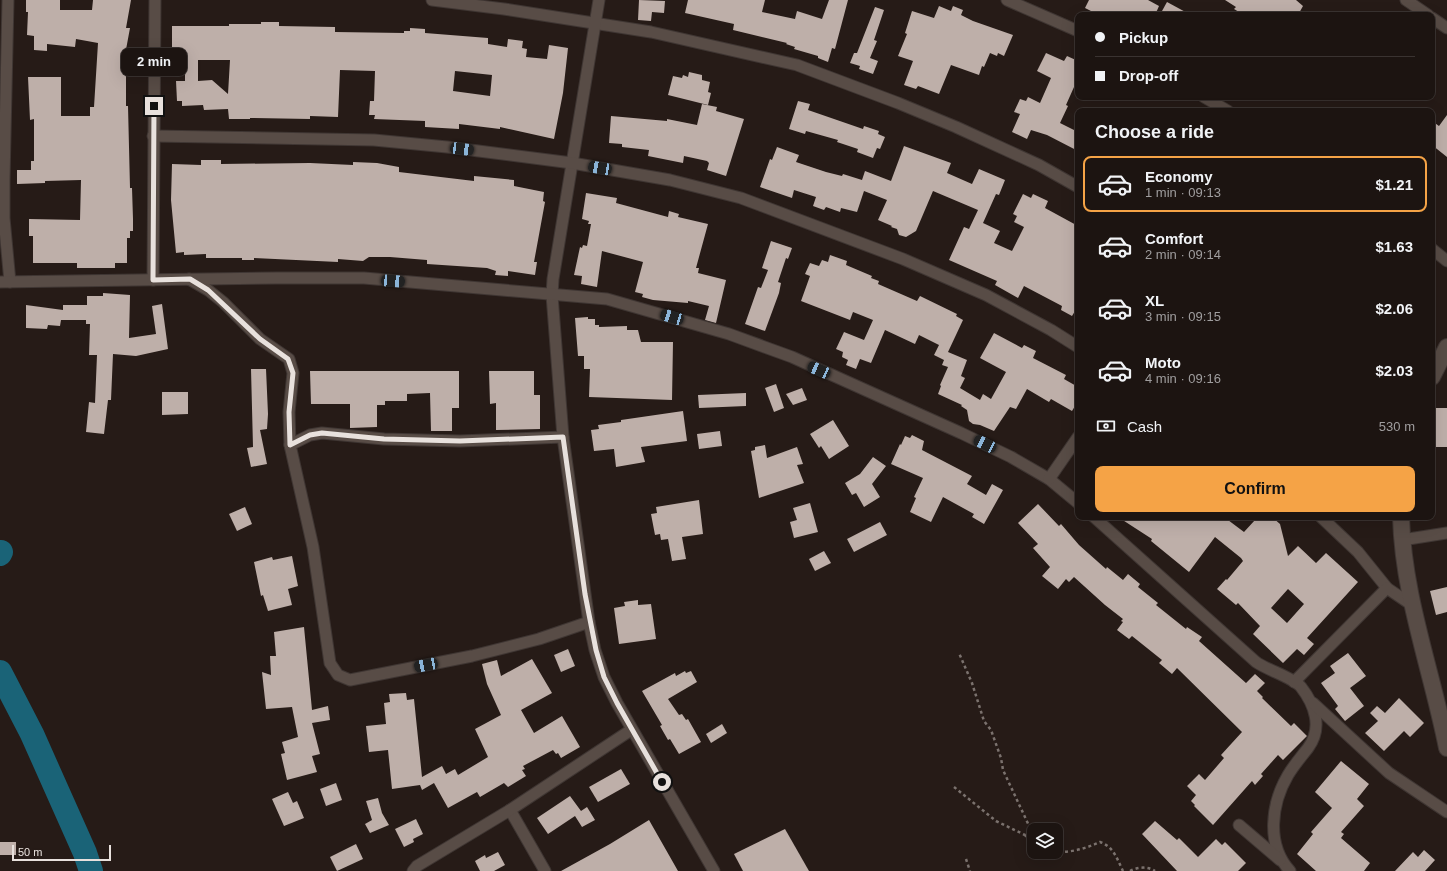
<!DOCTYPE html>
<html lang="en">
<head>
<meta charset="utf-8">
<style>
  :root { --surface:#1c1411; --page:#29211f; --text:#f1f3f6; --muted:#a09e9f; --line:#3a3331; --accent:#f5a346 }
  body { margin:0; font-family:Helvetica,sans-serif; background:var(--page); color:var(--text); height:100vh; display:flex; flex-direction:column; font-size:15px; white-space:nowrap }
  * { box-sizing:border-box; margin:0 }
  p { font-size:13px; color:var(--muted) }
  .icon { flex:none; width:22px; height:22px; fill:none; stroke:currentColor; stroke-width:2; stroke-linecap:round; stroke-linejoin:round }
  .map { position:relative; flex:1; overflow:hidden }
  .side { position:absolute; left:1075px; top:108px; width:360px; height:412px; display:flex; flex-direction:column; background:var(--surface); border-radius:8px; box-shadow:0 4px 16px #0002,0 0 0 1px var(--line) }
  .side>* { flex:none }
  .banner { position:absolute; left:1075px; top:12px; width:360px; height:88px; border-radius:8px; box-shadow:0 4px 16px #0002,0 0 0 1px var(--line); display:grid; align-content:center; height:88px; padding:0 20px; background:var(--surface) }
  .tools { position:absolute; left:1027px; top:823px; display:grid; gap:8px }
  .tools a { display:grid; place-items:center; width:36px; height:36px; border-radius:8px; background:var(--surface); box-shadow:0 4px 16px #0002,0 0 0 1px var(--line); font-size:20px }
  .scale { position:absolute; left:12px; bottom:10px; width:99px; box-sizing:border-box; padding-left:4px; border:2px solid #e8e1dd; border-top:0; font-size:11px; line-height:14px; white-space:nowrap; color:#e8e1dd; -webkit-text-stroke:3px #261b17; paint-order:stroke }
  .end { position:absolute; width:18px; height:18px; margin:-9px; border:5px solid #e8e1dd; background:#111; box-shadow:0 0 0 2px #111 }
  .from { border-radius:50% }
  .bubble { position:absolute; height:28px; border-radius:8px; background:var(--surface); box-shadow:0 4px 16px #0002,0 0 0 1px var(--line); font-size:13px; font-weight:700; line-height:28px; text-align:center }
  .car { position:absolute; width:12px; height:24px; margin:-12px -6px; border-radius:5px; box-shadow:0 0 3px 1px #0007; background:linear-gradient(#222 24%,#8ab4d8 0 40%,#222 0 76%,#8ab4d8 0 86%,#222 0) }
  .banner b { display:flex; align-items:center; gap:14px; height:38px; font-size:15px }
  .banner b+b { border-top:1px solid var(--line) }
  .banner i { width:10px; height:10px; background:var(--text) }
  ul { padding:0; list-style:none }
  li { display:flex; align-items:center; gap:12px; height:56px; margin:0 8px 6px; padding:0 12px; border:2px solid transparent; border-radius:8px }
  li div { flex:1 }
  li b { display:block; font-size:15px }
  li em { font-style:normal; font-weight:700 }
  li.active { border-color:var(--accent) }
  li>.icon { width:36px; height:36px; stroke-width:1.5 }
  h2 { padding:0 20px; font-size:18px; line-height:48px }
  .pay { display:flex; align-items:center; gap:10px; height:44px; padding:0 20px; font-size:15px }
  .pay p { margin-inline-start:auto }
  .action { display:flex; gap:8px; margin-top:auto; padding:8px 20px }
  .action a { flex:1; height:46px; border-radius:8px; background:var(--accent); color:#111; font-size:16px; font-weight:700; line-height:46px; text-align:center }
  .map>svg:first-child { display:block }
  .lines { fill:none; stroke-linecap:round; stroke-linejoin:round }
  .river { stroke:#1a6377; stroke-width:24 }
  .building { fill:#beafa9; fill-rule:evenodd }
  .street-casing { stroke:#3f3633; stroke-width:13 }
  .secondary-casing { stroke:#3f3633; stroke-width:18 }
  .path { stroke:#7b726e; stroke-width:2.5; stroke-dasharray:3 3; stroke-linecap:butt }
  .street { stroke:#584c46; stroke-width:11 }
  .secondary { stroke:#584c46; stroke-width:16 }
  .route { stroke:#e8e1dd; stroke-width:5 }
</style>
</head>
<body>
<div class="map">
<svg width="1447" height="871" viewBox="0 0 1447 871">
  <rect width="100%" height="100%" fill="#261b17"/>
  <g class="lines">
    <!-- river -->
    <g class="river">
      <path d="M0 554 1 552"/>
      <path d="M0 672 32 734 85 853 91 871"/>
    </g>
  </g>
  <!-- building -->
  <g class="building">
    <path d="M26 0H60V10H92L93 0H131L126 28H130L125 55H129L128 70H126V106H128L130 188H132L133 219V231H130V238H127V263H115V268H77V263H33V236H29V219L80 220 81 180 45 181V183L17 184V170H31V161H34V119L30 120 28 77H61V116H90V107H94L98 43 76 39 75 47 47 44V51L34 50V36L27 35 28 12H26Z"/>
    <path d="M639 0 665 1 664 13 652 12 651 21 638 20Z"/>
    <path d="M688 0H765L762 12 795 19 797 11 822 19 829 0H848L835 49 832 48 828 62 818 58V56L794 49 795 47 786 44 787 43 733 30 734 24 685 13Z"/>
    <path d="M1089 0H1148L1159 6 1155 15H1099L1085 8Z"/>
    <path d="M1225 0H1296L1303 6 1298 15H1244L1234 9 1236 7Z"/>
    <path d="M1167 2 1191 15H1169L1162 11Z"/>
    <path d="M939 6 951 11 953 6 963 10 961 15 973 21 1013 35 1004 56 998 53 997 56 990 53 984 67 982 66 979 75 951 65 939 94 918 86 916 89 904 85 913 61 898 56 907 34 905 33 912 11 934 18Z"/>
    <path d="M875 7 884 10 874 40 877 41 870 58 878 61 873 74 859 69 860 66 850 63 854 53H857Z"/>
    <path d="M261 22H279V26L335 27V32L404 33V31H410V28L425 29V33L488 38V44L507 47 508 39 523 41 522 48 527 49 526 57 547 59 549 45 568 48 563 93 554 139 500 127V129L459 124V129L425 127V121L374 119 375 115H369L370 101H374L375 71 340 70 338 117 310 116V119L250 118V119H229L228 109 204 110 203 105 182 106V101H177L176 81H185V61H172V26H229V24H261ZM198 60H230L228 94 212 80 198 81ZM455 71 492 75 490 96 453 91Z"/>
    <path d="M1046 53 1064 61 1067 56 1078 61V78L1066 105 1068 106 1060 123 1078 132V151L1047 135 1031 130 1027 139 1012 132 1020 114 1014 112 1020 99 1026 101 1028 97 1040 103 1051 78 1037 71Z"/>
    <path d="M689 72 702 75V80L710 82 708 92 711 93 708 105 668 95 673 76 682 78 683 75 688 77Z"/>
    <path d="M798 101 810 104 808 110 863 129 864 126 879 131 878 134 885 137 880 149 877 148 873 158 857 152 858 149 837 142 838 140 806 131 805 134 789 129Z"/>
    <path d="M702 104 717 107 716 111 744 119 726 176 707 170 709 163 707 161 684 156 683 163 648 156 649 150 622 147V144L609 143 611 116 667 121V119L697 125Z"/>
    <path d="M1447 115V157L1432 145V121L1439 126Z"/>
    <path d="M904 146 951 163 947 173 972 184 979 169 1005 180 999 195 996 194 983 223 1000 231 994 243 1012 251 1024 227 1014 222 1017 216 1013 214 1023 194 1031 198 1033 194 1048 201 1045 208 1078 226V306L1072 316 1061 310 1062 306 1024 286 1018 298 995 285 997 281 949 260 964 227 969 229 978 210 933 191 916 231 906 237 899 235 897 229 891 227 892 226 878 220 887 200 864 191 857 212 841 208 840 212 826 207 824 210 813 206 816 197 794 190 792 198 760 187 770 159 772 160 777 147 799 155 796 162 826 172 842 176 843 174 862 180 865 171 891 181Z"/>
    <path d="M201 160H221V164L310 163 353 165V162L377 163 399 167V172L474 181V176L514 180V186L544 192 543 201 545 202 534 262H537L535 275 508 271V276L495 275 496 271 487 268 427 264V260L390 257H369L363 261 338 259V262L254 258V260H242V258H206V254L184 255V252L176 253 171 200 172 164 201 165Z"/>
    <path d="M586 193 617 198 616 203 668 217 669 211 679 214 678 217 708 224 696 268H699L698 273 726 280 716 323 705 320 709 306 688 301V303L653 300 642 297 643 294 635 292 643 262 602 251 597 287 581 284 582 276 574 275 580 247 582 248 583 245 587 246 591 224H588L589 221 582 219Z"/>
    <path d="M771 241 792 248 788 259 786 258 778 282 781 283 779 293 765 331 745 324 758 287 761 288 768 270 762 268Z"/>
    <path d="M830 255 847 261 846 265 872 276 871 278 879 281 878 284 917 301 920 296 957 314 956 316 963 320 948 352 967 360 961 376 965 378 960 388 980 400 983 394 991 399 1006 372 980 358 994 333 1022 348 1024 345 1036 351 1033 358 1066 375 1064 379 1078 387V401L1072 411 1051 399 1049 402 1027 389 1016 409 1010 407 994 431 980 425 973 424 969 421 967 410 961 406 962 405 938 394 941 386 940 385 948 367 942 365 946 355 944 360 934 355 939 345 919 335 915 344 885 330 871 363 860 359 856 369 846 365 848 360 842 357 843 352 836 349 844 332 864 340 873 320 853 312 850 320 801 301 810 276 805 274 810 263 819 266 822 260 828 262Z"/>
    <path d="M103 293 130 295 129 338 156 334 152 306 162 304 168 349 136 356 113 354 111 400H108L104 434 86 432 89 402 95 403 97 355H89L90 324H86V320H61L60 326 48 325 47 329 26 328V305L63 310V305H87V296H103Z"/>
    <path d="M588 317V319H595V325H599V327L627 326V330H638L641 342H673L672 400 589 397 590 369H584V356H578L575 318Z"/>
    <path d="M251 369H266L268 414 267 429 260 430 267 464 251 467 247 448 253 447Z"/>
    <path d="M310 371H459V408H452V431H431L430 393 407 394V401H385V405H377V427L350 428V404H311Z"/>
    <path d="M489 371H534V395H540V429L496 430V403L490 404Z"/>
    <path d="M776 384 784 408 774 412 765 388Z"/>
    <path d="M802 388 807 400 793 405 786 394Z"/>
    <path d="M162 392H188V414L162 415Z"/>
    <path d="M746 393V406L699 408 698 395Z"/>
    <path d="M1435 408H1447V447H1432V431H1435Z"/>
    <path d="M683 411 687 441 641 447 645 462 616 467 614 449 594 451 591 430 599 429 598 425 621 422V420Z"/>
    <path d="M833 420 849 446 829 459 821 446 819 448 810 434Z"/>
    <path d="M720 431 722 446 699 449 697 434Z"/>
    <path d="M912 435 924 441 922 450 972 476 967 484 986 495 992 484 1003 490 984 524 972 517 974 514 943 497 931 522 910 512 916 498 914 497 923 478 891 464 900 444 901 445 905 436 910 438Z"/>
    <path d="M765 445 767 458 797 447 803 464 797 465 804 483 759 498 751 451 755 450V447Z"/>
    <path d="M873 457 886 466 872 484 880 497 864 507 856 493 852 495 845 483 860 474Z"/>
    <path d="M699 500 703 534 682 537 686 559 672 561 668 539 661 540 660 534 655 535 651 514 657 513 656 507Z"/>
    <path d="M810 503 818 532 794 538 790 522 797 520 793 508Z"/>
    <path d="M1038 504 1059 526 1061 524 1079 545 1106 569 1107 567 1123 580 1128 574 1140 584 1138 587 1158 603 1156 605 1186 629 1187 627 1202 637 1199 641 1246 683 1255 674 1265 683 1257 691 1263 697 1262 698 1291 726 1294 723 1307 736 1283 760 1278 755 1261 774 1263 776 1255 785 1252 781 1213 825 1194 806 1195 805 1191 801 1196 795 1187 786 1199 774 1205 780 1224 758 1221 755 1242 732 1177 668 1172 674 1159 663 1162 660 1132 636 1129 639 1117 630 1123 622 1121 621 1123 619 1105 605 1074 577 1069 582 1066 579 1058 589 1042 576 1050 567 1033 548 1038 544 1018 523Z"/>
    <path d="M245 507 252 524 237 531 229 514Z"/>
    <path d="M1118 517H1224L1244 532 1255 520 1257 521 1260 517H1272L1280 524 1288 556 1298 546 1316 563 1326 553 1358 582 1307 638 1314 644 1304 655 1297 649 1283 663 1253 634 1260 626 1238 603 1236 605 1217 589 1226 579 1227 580 1243 561 1241 558 1215 537 1189 572 1151 541 1152 539ZM1288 589 1304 604 1287 623 1271 608Z"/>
    <path d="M880 522 887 535 854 552 847 539Z"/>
    <path d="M824 551 831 563 815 571 809 559Z"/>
    <path d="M292 556 298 586 288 589 292 605 268 611 263 595 261 596 254 562 272 557 273 560Z"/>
    <path d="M1447 587V612L1436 615 1430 591Z"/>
    <path d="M638 600V605L651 604 656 639 619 644 614 608 625 606 624 602Z"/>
    <path d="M304 627 312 710 328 706 330 720 312 723 320 754 312 756 317 772 287 780 281 754 285 753 282 742 298 737 292 707 266 709 262 672 271 675 270 656H276L274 632Z"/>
    <path d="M568 649 575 666 561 672 554 655Z"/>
    <path d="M1348 653 1366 676 1350 688 1364 706 1345 721 1335 709 1338 706 1321 683 1335 673 1330 666Z"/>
    <path d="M532 659 552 693 521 710 534 733 562 716 580 747 561 758 558 753 556 754 553 750 523 766 525 769 522 770 526 776 508 787 504 783 480 797 477 792 448 808 434 783 422 790 420 785 392 789 388 750 369 752 366 726 386 724 384 703 390 702 389 694 406 693 407 700 414 699 422 777 442 766 446 774 455 769 458 775 488 757 475 729 501 715 487 684 482 664 497 660 501 676Z"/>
    <path d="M685 671 686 673 691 671 697 682 668 699 679 715 682 714 686 720 688 719 701 742 679 754 670 739 668 740 660 726 662 725 642 691 675 673 676 676Z"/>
    <path d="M1399 698 1424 723 1410 737 1404 731 1384 751 1365 733 1378 721 1370 713 1377 706 1385 713Z"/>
    <path d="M722 724 727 733 711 743 706 734Z"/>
    <path d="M1341 761 1369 784 1357 799 1364 806 1341 832 1344 834 1341 838 1370 863 1364 871H1316L1297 854 1313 834 1311 832 1332 808 1315 792Z"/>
    <path d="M621 769 630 784 598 802 589 787Z"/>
    <path d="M336 783 342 800 326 806 320 789Z"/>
    <path d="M288 792 293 803 297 801 304 818 284 826 272 799Z"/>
    <path d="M570 796 581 811 587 807 595 820 582 827 575 816 548 834 537 818Z"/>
    <path d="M378 798 382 813 389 825 370 833 365 824 372 820 366 801Z"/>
    <path d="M416 819 423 834 413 839 414 842 404 847 395 829Z"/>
    <path d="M649 820 678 871H561L610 844Z"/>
    <path d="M1155 821 1177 840 1179 838 1198 857 1216 839 1222 845 1225 842 1246 863 1238 871H1177L1142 834Z"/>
    <path d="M785 829 809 871H743L734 854Z"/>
    <rect x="0" y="842" width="16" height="13"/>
    <path d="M356 844 363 859 337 871 330 857Z"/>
    <path d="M1424 850 1435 860 1425 871H1395L1413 852 1418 857Z"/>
    <path d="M498 852 505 865 494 871H480L475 861 485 855 486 858Z"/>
  </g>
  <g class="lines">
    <!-- street casing -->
    <g class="street-casing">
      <g id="street">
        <path d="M8 0 4 180V218L10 282"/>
        <path d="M432 0 504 9 651 32 797 65 898 103 956 127 1039 165 1078 187"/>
        <path d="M599 0 553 279 552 295 563 437 589 622 595 650 604 677 617 703 714 871"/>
        <path d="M1007 0 1078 31"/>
        <path d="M1406 0 1428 15"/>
        <path d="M1432 18 1447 28"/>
        <path d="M1204 97 1228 111"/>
        <path d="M153 136 374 140 447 147 572 163 670 180 741 198 903 259 986 295 1051 330 1078 347"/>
        <path d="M1432 249 1447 261"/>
        <path d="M189 279 208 290 223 302 260 339 289 359 293 373 289 412 290 445"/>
        <path d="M153 280 155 0"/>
        <path d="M0 282 277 278H364L607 299 729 334 792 357 961 433 1011 457 1049 479 1078 503"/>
        <path d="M563 437 460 441 384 439 322 433 310 435 290 445 313 547 330 663 338 675 350 680 472 656 539 639 589 622"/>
        <path d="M1049 479 1078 437"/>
        <path d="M1094 517 1256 662C1269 671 1292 677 1301 687 1315 705 1323 728 1308 748 1301 757 1294 765 1288 775 1271 804 1266 845 1290 871"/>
        <path d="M1321 517 1358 552 1387 588 1412 605"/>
        <path d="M1402 540 1447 533"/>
        <path d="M1294 682 1387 588"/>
        <path d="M1313 703 1389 773 1447 812"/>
        <path d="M510 810 545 871"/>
        <path d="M1239 825 1280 860"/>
        <path d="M413 871 417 866 510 810 631 730"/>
      </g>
    </g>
    <!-- secondary casing -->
    <g class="secondary-casing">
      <g id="secondary">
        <path d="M1432 377 1447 347"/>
        <path d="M1401 517C1403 596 1432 671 1447 748"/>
      </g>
    </g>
    <!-- path -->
    <g class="path">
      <path d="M954 787 996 821 1025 835 1030 833 1031 830 1003 770 1001 758 991 730 984 721 972 683 959 653"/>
      <path d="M1025 835 1034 843"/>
      <path d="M1053 852C1069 853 1085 849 1100 842 1114 847 1117 859 1123 871"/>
      <path d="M966 859 970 871"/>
      <path d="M1130 871C1138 867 1147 866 1155 871"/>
    </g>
    <!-- street -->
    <use href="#street" class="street"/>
    <!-- secondary -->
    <use href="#secondary" class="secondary"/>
  </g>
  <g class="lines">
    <!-- route -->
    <path class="route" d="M154 106 153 280 190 279 208 290 260 339 288 359 293 373 289 412 290 445 310 435 322 433 384 439 460 441 563 437 585 594 596 650 604 677 617 703 662 782"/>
  </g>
</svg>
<div class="tools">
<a><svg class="icon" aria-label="layers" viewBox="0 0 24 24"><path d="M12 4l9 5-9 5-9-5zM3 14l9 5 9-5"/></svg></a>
</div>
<div class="scale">50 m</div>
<i class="end from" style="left:662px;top:782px"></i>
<i class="end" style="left:154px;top:106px"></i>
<div class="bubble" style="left:121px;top:48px;width:66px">2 min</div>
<i class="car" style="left:462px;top:149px;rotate:97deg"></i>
<i class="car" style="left:600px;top:168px;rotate:280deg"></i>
<i class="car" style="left:393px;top:281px;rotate:94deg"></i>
<i class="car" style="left:672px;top:317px;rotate:287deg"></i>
<i class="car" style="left:819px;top:370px;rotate:294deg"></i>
<i class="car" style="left:985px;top:444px;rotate:296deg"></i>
<i class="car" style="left:426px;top:665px;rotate:259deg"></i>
<div class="banner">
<b><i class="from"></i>Pickup</b>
<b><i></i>Drop-off</b>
</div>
<section class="side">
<h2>Choose a ride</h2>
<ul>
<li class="active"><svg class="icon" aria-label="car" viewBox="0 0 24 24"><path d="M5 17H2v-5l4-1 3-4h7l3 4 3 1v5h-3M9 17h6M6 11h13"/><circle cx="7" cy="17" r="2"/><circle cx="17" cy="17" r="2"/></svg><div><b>Economy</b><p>1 min · 09:13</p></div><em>$1.21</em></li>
<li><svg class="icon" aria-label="car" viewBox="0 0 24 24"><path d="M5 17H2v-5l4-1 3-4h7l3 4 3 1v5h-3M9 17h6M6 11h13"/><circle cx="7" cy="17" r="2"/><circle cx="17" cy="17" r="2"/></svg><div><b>Comfort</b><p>2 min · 09:14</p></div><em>$1.63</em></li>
<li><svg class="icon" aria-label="car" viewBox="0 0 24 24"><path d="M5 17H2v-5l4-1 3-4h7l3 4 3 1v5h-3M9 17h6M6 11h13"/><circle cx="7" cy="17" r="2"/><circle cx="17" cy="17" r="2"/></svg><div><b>XL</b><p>3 min · 09:15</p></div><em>$2.06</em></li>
<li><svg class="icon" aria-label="car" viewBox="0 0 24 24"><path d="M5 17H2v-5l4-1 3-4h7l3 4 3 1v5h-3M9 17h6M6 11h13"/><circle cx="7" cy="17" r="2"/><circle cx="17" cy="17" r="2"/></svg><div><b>Moto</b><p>4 min · 09:16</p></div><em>$2.03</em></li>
</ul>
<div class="pay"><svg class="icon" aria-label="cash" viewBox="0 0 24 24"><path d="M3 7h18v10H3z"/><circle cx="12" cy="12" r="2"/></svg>Cash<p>530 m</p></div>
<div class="action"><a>Confirm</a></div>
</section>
</div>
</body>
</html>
